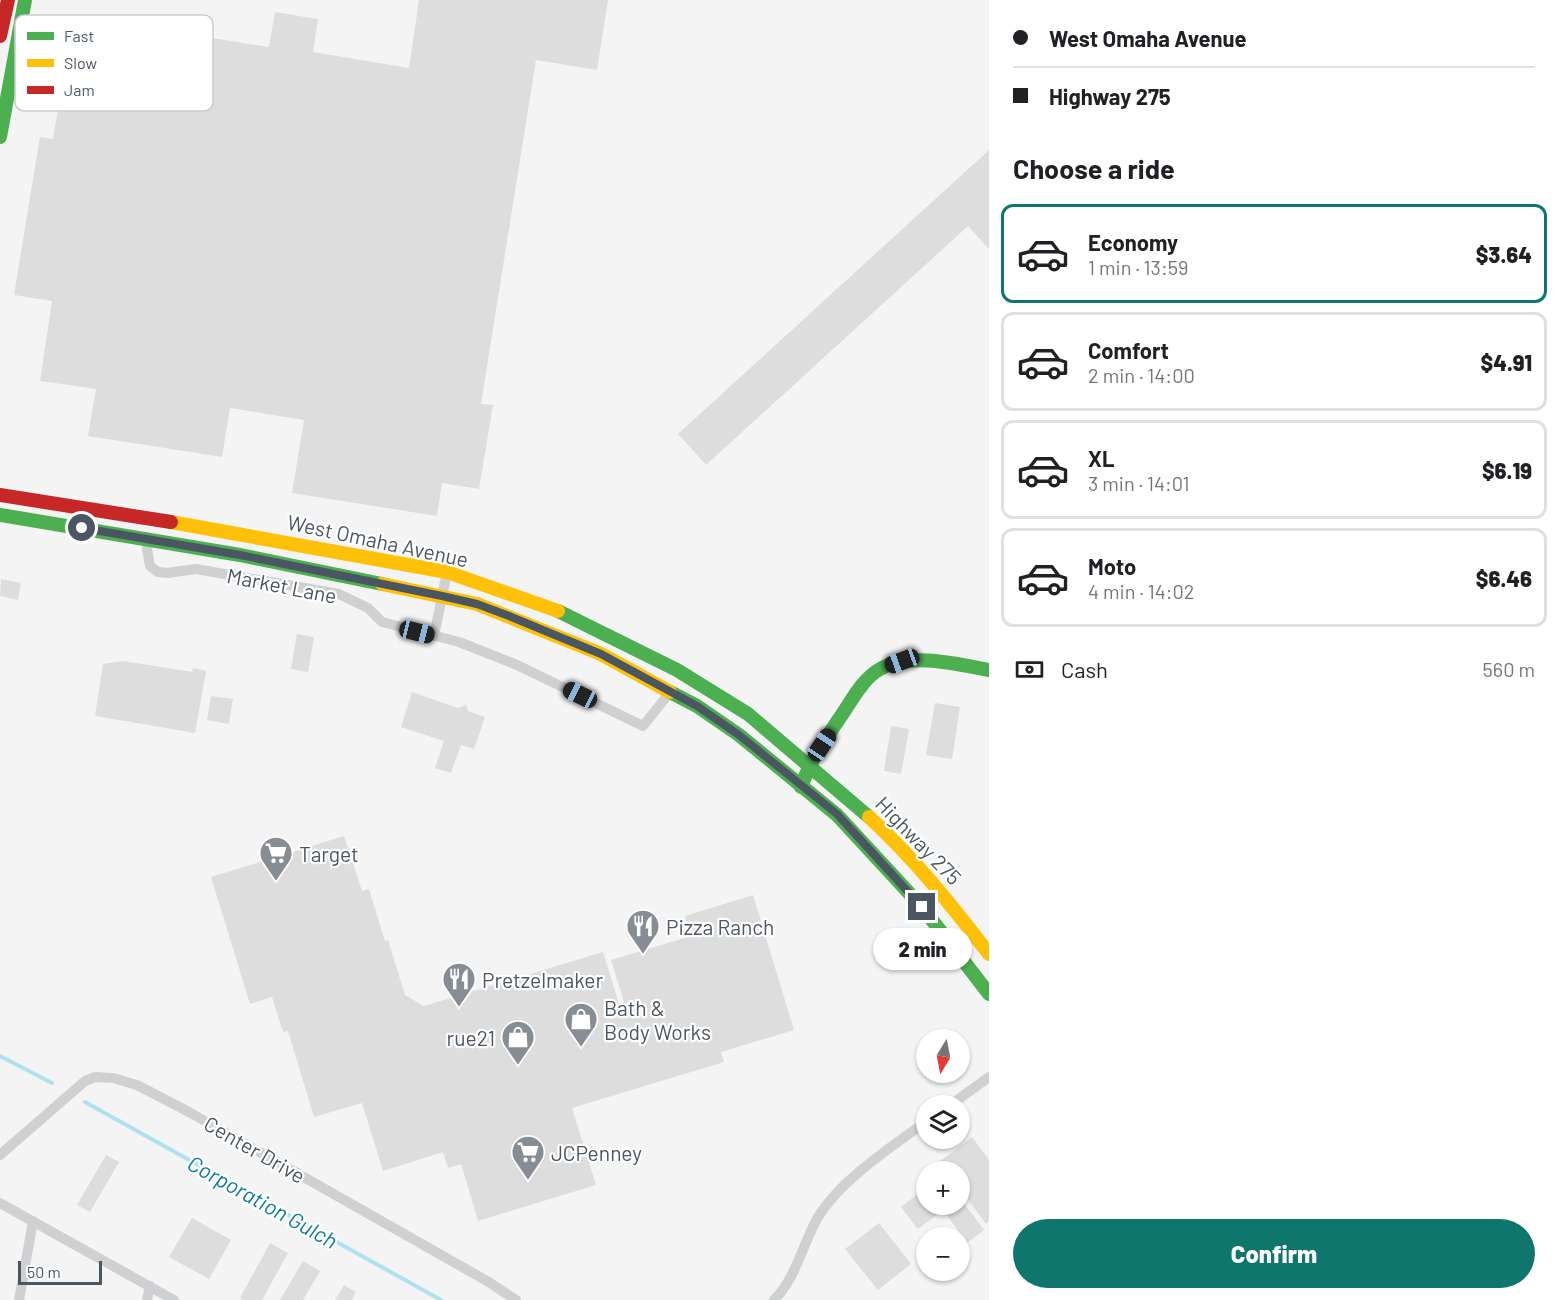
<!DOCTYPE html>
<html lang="en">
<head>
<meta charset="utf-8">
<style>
  :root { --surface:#fff; --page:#f6f6f6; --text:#202124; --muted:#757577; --line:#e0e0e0; --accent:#0f766e }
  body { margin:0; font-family:Barlow,sans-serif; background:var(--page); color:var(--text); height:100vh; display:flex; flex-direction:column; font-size:22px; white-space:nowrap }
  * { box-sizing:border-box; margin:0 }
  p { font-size:20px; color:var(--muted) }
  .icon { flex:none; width:33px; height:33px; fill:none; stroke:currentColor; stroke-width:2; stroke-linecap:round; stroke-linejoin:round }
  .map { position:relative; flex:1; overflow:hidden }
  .panel { display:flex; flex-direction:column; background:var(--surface); width:570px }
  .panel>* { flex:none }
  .hud { display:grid; align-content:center; height:132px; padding:0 24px; background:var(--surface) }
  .needle { width:39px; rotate:190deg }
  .controls { position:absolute; left:916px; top:1029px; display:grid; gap:12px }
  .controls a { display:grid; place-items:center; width:54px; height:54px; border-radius:50%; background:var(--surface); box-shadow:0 2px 4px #0004; font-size:30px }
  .scale { position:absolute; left:18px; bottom:15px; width:84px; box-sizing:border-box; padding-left:6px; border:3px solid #4a5661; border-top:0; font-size:16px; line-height:21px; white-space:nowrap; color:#4a5661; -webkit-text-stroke:4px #fff; paint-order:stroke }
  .end { position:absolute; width:27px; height:27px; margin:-14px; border:8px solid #4a5661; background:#fff; box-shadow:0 0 0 3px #fff }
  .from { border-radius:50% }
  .bubble { position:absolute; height:42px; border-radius:21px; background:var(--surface); box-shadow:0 2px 4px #0004; font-size:20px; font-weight:800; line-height:42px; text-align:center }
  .car { position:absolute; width:18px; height:36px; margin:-18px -9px; border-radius:8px; box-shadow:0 0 4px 2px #0007; background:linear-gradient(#222 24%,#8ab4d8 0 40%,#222 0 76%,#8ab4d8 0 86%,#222 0) }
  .hud b { display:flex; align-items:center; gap:21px; height:57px; font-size:22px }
  .hud b+b { border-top:2px solid var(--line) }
  .hud i { width:15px; height:15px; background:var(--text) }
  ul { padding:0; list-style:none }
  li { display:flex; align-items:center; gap:18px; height:99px; margin:0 12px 9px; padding:0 12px; border:3px solid var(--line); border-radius:12px }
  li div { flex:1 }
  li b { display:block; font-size:22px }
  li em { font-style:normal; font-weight:800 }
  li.selected { border-color:var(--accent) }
  li>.icon { width:54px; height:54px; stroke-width:1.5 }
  h2 { padding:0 24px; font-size:27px; line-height:72px }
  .pay { display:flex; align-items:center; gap:15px; height:66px; padding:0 24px; font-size:22px }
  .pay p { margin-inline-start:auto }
  .primary-button { display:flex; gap:12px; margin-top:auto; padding:12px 24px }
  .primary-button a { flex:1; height:69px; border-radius:36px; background:var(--accent); color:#fff; font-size:24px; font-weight:800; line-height:69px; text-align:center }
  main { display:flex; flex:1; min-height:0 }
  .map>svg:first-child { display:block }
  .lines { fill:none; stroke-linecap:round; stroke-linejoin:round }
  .stream { stroke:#aee2f0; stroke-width:4 }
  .building { fill:#ddddde }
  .street { stroke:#ced0d2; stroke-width:10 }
  .fast { stroke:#4caf50; stroke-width:14 }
  .slow { stroke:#ffc107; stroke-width:14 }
  .jam { stroke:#c62828; stroke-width:14 }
  .route { stroke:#4a5661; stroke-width:8 }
  .labels { text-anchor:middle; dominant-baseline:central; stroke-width:4.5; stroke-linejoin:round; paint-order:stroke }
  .street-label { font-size:21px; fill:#4a5661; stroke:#fff }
  .poi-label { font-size:21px; fill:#4a5661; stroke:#fff; text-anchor:start }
  .water-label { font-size:22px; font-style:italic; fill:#0c7c9b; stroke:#fff }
  .key { fill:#fff; stroke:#c9ccd0; stroke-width:1.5 }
  .key-label { font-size:16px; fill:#4a5661 }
</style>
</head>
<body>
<main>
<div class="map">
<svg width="989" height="1300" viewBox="0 0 989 1300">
  <rect width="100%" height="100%" fill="#f4f4f4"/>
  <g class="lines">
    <!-- stream -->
    <g class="stream">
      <path d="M0 1056 52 1083"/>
      <path d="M85 1102 441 1300"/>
    </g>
  </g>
  <!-- building -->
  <g class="building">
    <path d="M419 0H608L597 70 536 60 481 404 493 405 479 489 442 483 437 516 292 493 304 420 230 408 222 457 88 436 96 389 40 381 52 301 14 295 40 137 53 139 73 16 269 47 275 12 318 19 313 52 409 68Z"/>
    <path d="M989 150V249L968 226 706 465 678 434Z"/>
    <path d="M1 579 21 583 18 600 0 596Z"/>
    <path d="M297 634 314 637 308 672 291 669Z"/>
    <path d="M123 661 192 672 193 668 206 671 195 733 95 716 103 664Z"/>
    <path d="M412 692 458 708 466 705 468 711 485 717 474 749 461 745 451 773 435 768 444 741 401 727Z"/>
    <path d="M211 696 233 699 229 724 207 720Z"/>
    <path d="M935 703 960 707 952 759 926 755Z"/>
    <path d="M891 726 909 729 901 774 884 771Z"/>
    <path d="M344 836 362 891 369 889 385 941 388 940 405 995 424 1006 603 952 619 1004 624 1002 611 960 691 936 685 916 753 895 794 1030 721 1052 724 1062 572 1108 596 1185 478 1221 461 1164 448 1168 443 1152 383 1171 362 1103 314 1117 288 1031 283 1032 272 997 250 1004 211 877Z"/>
    <path d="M972 1137 989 1160V1221L986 1224 960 1189V1172H947L939 1162Z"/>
    <path d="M106 1155 119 1162 90 1212 77 1205Z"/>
    <path d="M927 1173V1204H960V1198L984 1230 967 1243 943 1210 918 1229 901 1207 926 1188 920 1179Z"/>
    <path d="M192 1218 231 1240 209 1279 169 1257Z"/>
    <path d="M879 1223 911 1264 878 1290 845 1249Z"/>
    <path d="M270 1243 288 1253 262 1300H244L240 1298Z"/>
    <path d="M303 1261 320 1271 303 1300H280Z"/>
    <path d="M344 1285 356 1292 352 1300H335Z"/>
  </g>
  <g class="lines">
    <!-- street -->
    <g class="street">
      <path d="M149 540 147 549 150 566 158 572 167 573 196 569 339 594 368 608 382 622 459 642 517 665 643 726 671 691"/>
      <path d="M434 636 447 572"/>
      <path d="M949 1106 989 1077"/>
      <path d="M0 1155 85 1081 95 1077 113 1078 137 1085 189 1112 487 1281 516 1300"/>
      <path d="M0 1203 174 1300"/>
      <path d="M19 1300 33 1221"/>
      <path d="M147 1300 150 1286"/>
      <path d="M774 1300C796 1278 802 1246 817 1219 839 1181 891 1147 927 1121"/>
    </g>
    <!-- fast -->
    <g class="fast">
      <path d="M0 137 25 0"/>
      <path d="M0 515 240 555 382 584"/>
      <path d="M558 611 677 670 748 714 869 817"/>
      <path d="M670 692 697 706 739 735 837 815 922 907 989 994"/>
      <path d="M801 787C811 759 823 743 839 719 851 702 862 679 880 669 911 652 957 664 989 670"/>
    </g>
    <!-- slow -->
    <g class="slow">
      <path d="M171 522 447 572 558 611"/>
      <path d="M382 584 477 604 601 654 670 692"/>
      <path d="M869 817C914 858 952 906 989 954"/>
    </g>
    <!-- jam -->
    <g class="jam">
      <path d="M0 36 8 0"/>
      <path d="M0 495 171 522"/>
    </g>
  </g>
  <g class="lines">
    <!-- route -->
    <path class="route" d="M82 528 240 555 442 596 477 604 509 616 601 654 697 706 739 735 837 814 922 907"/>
  </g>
  <!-- icons -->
  <defs>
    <g id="supermarket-pin" transform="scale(1.725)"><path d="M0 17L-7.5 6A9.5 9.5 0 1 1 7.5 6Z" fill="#868d94" stroke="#fff"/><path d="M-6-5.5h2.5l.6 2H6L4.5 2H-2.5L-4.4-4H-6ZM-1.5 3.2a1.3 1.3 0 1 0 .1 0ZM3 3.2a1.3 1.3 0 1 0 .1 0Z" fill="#fff"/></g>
    <g id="restaurant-pin" transform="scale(1.725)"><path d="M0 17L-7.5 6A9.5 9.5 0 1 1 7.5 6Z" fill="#868d94" stroke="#fff"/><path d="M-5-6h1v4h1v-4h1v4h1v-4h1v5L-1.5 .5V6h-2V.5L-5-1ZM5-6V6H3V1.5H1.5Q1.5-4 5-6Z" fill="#fff"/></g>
    <g id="shop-pin" transform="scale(1.725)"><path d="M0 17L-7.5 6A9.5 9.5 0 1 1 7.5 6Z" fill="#868d94" stroke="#fff"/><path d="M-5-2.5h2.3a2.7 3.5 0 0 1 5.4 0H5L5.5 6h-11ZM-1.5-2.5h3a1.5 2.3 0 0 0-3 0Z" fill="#fff"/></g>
  </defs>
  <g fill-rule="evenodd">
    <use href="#supermarket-pin" x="276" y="853"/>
    <use href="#restaurant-pin" x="643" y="926"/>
    <use href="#restaurant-pin" x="459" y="979"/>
    <use href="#shop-pin" x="581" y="1019"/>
    <use href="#shop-pin" x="518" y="1037"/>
    <use href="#supermarket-pin" x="528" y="1152"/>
  </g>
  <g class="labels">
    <!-- street labels -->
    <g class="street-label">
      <text transform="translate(378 540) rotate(12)">West Omaha Avenue</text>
      <text transform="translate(282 585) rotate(11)">Market Lane</text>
      <text transform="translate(919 840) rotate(46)">Highway 275</text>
      <text transform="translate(255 1149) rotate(30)">Center Drive</text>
    </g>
    <!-- poi labels -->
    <g class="poi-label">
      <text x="299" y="853">Target</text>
      <text x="666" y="926">Pizza Ranch</text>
      <text x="482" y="979">Pretzelmaker</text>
      <text x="604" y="1007">Bath &amp;<tspan x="604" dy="24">Body Works</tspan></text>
      <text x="495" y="1037" text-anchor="end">rue21</text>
      <text x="551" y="1152">JCPenney</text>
    </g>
    <!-- water labels -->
    <g class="water-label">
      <text transform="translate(263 1201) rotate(29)">Corporation Gulch</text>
    </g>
  </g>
  <!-- legend -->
  <rect x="15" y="15" width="198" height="96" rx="9" class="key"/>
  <rect x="27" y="32" width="27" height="8" fill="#4caf50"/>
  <rect x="27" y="59" width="27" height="8" fill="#ffc107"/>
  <rect x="27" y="86" width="27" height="8" fill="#c62828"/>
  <g class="key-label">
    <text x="64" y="42">Fast</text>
    <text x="64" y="69">Slow</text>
    <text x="64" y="96">Jam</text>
  </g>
</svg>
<div class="controls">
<a><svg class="needle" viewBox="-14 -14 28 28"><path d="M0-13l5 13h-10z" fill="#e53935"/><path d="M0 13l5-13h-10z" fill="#757577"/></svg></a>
<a><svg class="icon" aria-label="layers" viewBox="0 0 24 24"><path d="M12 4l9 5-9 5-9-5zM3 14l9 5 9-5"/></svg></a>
<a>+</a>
<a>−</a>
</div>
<div class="scale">50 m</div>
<i class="end from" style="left:82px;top:528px"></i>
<i class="end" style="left:922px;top:907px"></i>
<div class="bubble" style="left:873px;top:928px;width:99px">2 min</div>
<i class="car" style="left:417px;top:632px;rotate:104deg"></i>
<i class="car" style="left:902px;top:661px;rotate:250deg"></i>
<i class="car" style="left:580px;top:695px;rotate:296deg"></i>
<i class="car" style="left:822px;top:745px;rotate:34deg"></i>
</div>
<section class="panel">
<div class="hud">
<b><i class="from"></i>West Omaha Avenue</b>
<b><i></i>Highway 275</b>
</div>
<h2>Choose a ride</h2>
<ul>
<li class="selected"><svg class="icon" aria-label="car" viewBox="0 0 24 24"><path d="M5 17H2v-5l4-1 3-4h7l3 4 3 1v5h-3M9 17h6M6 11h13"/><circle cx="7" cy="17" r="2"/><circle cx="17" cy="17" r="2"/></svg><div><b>Economy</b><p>1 min · 13:59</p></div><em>$3.64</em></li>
<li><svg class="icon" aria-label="car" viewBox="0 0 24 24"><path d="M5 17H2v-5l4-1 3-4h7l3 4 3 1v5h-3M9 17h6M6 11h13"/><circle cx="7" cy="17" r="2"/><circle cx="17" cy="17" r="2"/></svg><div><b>Comfort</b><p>2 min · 14:00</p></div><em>$4.91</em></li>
<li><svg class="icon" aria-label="car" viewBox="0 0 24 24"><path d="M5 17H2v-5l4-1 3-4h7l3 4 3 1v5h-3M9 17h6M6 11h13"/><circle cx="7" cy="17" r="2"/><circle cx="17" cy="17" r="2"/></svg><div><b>XL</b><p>3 min · 14:01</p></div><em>$6.19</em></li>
<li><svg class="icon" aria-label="car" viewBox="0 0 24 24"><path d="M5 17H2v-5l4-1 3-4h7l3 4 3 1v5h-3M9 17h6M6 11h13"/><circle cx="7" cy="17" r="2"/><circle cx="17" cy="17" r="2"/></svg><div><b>Moto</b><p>4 min · 14:02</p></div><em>$6.46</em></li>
</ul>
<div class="pay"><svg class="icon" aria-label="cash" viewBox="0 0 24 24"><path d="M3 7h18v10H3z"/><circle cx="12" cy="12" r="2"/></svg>Cash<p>560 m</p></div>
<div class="primary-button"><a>Confirm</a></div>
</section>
</main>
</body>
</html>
